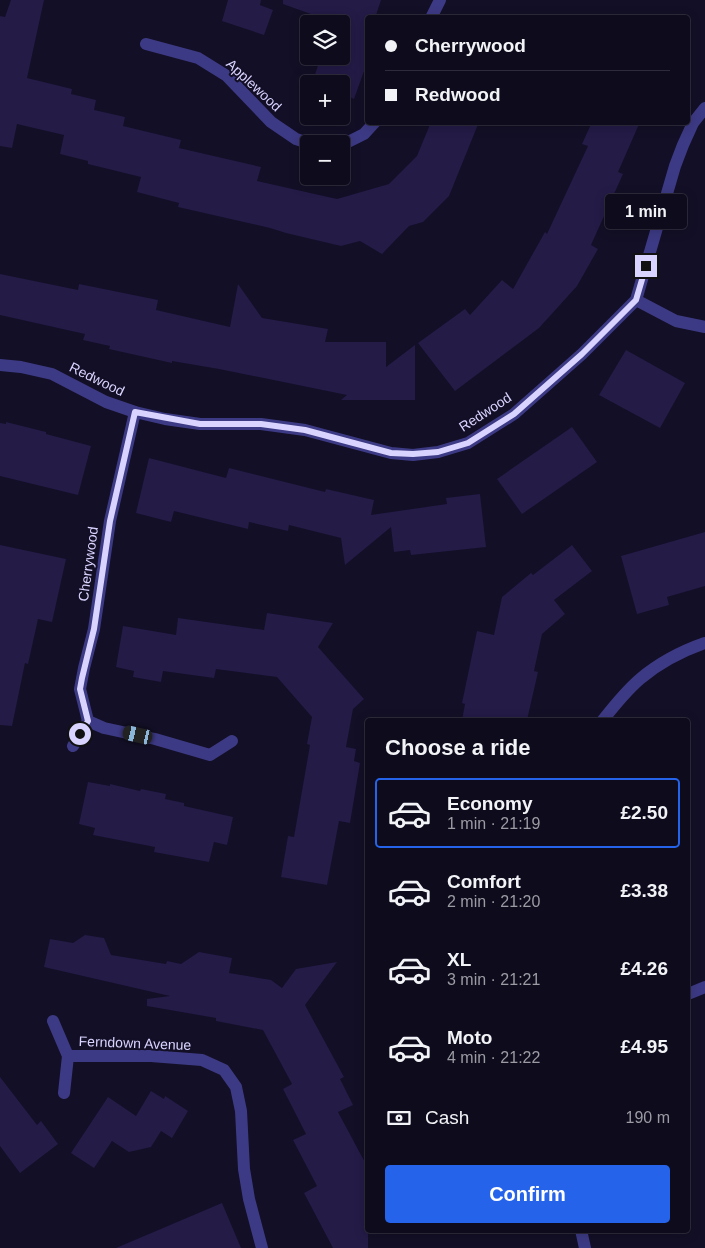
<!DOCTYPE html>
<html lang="en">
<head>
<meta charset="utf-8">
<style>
  :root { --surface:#0e0b1c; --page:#1c1929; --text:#f1f3f6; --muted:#9b9ba3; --line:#2e2b3b; --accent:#2563eb }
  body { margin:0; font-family:Helvetica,sans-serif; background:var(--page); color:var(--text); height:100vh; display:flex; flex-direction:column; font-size:19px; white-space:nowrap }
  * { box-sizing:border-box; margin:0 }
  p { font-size:16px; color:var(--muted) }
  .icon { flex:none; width:28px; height:28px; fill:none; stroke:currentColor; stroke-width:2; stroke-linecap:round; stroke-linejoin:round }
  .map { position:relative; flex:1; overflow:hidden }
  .panel { position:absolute; left:365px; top:718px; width:325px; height:515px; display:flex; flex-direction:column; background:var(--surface); border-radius:5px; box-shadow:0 2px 12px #0003,0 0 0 1px var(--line) }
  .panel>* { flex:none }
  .banner { position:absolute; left:365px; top:15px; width:325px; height:110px; border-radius:5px; box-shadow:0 2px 12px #0003,0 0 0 1px var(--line); display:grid; align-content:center; height:110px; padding:0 20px; background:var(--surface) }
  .buttons { position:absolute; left:300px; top:15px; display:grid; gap:10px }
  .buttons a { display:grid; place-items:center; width:50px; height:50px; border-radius:5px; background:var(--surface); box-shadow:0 2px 12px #0003,0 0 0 1px var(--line); font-size:25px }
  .end { position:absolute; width:22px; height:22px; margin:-11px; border:6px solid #d9d4ff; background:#111; box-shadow:0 0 0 2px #111 }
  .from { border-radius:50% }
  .bubble { position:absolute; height:35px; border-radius:5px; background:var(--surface); box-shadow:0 2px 12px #0003,0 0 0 1px var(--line); font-size:16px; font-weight:700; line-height:35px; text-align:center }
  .car { position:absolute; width:15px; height:30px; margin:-15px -8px; border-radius:6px; box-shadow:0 0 4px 1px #0007; background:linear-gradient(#222 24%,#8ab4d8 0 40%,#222 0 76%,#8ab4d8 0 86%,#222 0) }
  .banner b { display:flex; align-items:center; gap:18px; height:48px; font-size:19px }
  .banner b+b { border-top:1px solid var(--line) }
  .banner i { width:12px; height:12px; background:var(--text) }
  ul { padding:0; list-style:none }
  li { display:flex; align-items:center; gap:15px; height:70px; margin:0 10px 8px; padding:0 10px; border:2px solid transparent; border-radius:5px }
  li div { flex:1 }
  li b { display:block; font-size:19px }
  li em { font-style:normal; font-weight:700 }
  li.on { border-color:var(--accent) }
  li>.icon { width:45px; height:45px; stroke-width:1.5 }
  h2 { padding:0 20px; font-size:22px; line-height:60px }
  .pay { display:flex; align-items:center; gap:12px; height:55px; padding:0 20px; font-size:19px }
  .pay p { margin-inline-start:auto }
  .button { display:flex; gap:10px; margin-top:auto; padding:10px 20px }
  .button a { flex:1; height:58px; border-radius:5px; background:var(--accent); color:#fff; font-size:20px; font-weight:700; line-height:58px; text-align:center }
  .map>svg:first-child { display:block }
  .building { fill:#241b47 }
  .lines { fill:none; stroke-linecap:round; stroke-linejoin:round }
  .minor { stroke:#3d3a85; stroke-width:12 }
  .route { stroke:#d9d4ff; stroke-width:6 }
  .labels { text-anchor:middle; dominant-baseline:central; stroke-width:4; stroke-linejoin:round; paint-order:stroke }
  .street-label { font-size:14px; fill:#d9d4ff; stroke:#130f26 }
</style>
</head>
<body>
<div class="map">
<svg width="705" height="1248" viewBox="0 0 705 1248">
  <rect width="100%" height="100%" fill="#130f26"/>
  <!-- building -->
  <g class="building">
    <path d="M11 0H44L27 78 72 89 71 94 96 100 94 110 125 117 123 126 181 140 179 148 261 167 257 181 337 199 389 184 417 156 431 122H479L449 196 423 222 409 226 382 254 360 241 341 246 286 233 270 228 178 207 179 203 137 192 141 177 88 164V161L60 154 64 135 17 124 12 148 0 146V16L5 17Z"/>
    <path d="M228 0H261L260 5 273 10 264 35 222 21Z"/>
    <path d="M283 0H381L375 18H368V60L354 99 348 96 343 112 341 111V84H312L321 56H341V24H333V22L283 4Z"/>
    <path d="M592 122H640L618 172 623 174 591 245 598 249 577 286 539 328 455 391 418 343 465 309 470 315 502 280 513 289 545 232 547 234 588 146 582 144Z"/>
    <path d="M0 274 78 290 79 284 158 300 156 310 230 327 238 284 262 318 328 329 325 342H386V367L415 345V400H341L347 395 219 369 172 361V363L109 349 110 346 83 340 85 334 0 315Z"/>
    <path d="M626 350 685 383 660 428 599 395Z"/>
    <path d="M6 422 46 432V434L91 446 78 495 0 476V423L6 424Z"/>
    <path d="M572 427 597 462 522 514 497 479Z"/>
    <path d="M149 458 226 478 229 468 325 492 326 489 374 500 371 515 447 504 446 498 480 494 486 547 411 555 410 550 394 552 391 527 345 565 341 538 289 525 288 531 249 522 248 529 174 511 171 522 136 513Z"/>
    <path d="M705 532V586L667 597 669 605 637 614 621 556Z"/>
    <path d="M0 545 66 559 52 622 38 619 28 664 25 663 12 726 0 725Z"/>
    <path d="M572 545 592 571 554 600 565 614 542 634 534 671 538 672 527 720H462L465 704 462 703 477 631 494 635 502 597 531 573 533 575Z"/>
    <path d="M267 613 333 623 318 647 364 699 353 709 346 747 356 749 354 761 360 763 350 823 339 821 327 885 281 877 288 836 294 837 310 745 307 744 312 717 277 677 216 669 214 678 163 671 161 682 133 677 134 671 116 667 123 626 176 635 178 618 264 630Z"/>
    <path d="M88 782 110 786V784L140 791 141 789 166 794 165 799 184 803V806L233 817 227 845 214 842 209 862 154 852 155 847 93 835 95 828 79 824Z"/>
    <path d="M85 935 104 938 111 955 166 964 167 961 181 964 199 952 232 958 229 973 271 980 282 988 296 969 337 962 305 1005 344 1077 340 1079 353 1105 338 1112 368 1168V1248H333L304 1193 317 1186 293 1140 306 1134 283 1089 292 1084 263 1030 216 1021V1018L147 1006V999L170 996 44 967 50 939 73 943Z"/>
    <path d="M0 1077 37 1125 41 1121 58 1144 20 1173 0 1146Z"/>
    <path d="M151 1091 164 1099 165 1096 188 1111 172 1138 161 1131 151 1147 129 1152 112 1141 94 1168 71 1153 108 1097 136 1116Z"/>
    <path d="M222 1203 241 1248H116Z"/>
  </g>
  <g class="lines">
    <!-- minor -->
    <g class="minor">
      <path d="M431 18 440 0"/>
      <path d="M146 44 198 58 227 76 271 122 296 139 311 144"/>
      <path d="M341 144H344L364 134 375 122"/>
      <path d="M636 300 676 321 705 327"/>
      <path d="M0 365 21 367 52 374 106 402 135 412 165 419 200 424H261L305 430 391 453 413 455 438 452 468 443 514 414 582 354 636 300 675 166 683 145 693 123 705 108"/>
      <path d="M603 720C614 706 626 691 640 679 659 663 682 651 705 643"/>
      <path d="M88 721 104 728 155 739 210 755 232 741"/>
      <path d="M73 746 88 721 80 689 84 668 94 629 110 521 135 412"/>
      <path d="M688 994 705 987"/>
      <path d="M53 1021 68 1056 64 1093"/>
      <path d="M68 1056H151L202 1060 224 1070 236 1087 241 1111 244 1169 249 1199 262 1248"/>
      <path d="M581 1230 585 1248"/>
    </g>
  </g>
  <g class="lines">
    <!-- route -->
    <path class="route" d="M80 734 88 721 80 689 82 678 94 629 110 521 135 412 200 424H261L305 430 391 453 413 454 438 452 468 443 514 414 582 354 636 300 646 266"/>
  </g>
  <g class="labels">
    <!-- street labels -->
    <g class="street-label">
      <text transform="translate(254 85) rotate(43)">Applewood</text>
      <text transform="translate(97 379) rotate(26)">Redwood</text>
      <text transform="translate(485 412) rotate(-33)">Redwood</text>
      <text transform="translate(88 564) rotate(-82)">Cherrywood</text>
      <text transform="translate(135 1043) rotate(2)">Ferndown Avenue</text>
    </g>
  </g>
</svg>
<div class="buttons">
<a><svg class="icon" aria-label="layers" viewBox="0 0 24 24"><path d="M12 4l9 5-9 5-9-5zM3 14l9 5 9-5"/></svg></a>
<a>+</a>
<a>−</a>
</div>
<i class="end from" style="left:80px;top:734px"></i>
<i class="end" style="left:646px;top:266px"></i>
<div class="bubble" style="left:605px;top:194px;width:82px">1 min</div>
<i class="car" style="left:138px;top:735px;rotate:283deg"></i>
<div class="banner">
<b><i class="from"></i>Cherrywood</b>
<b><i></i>Redwood</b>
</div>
<section class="panel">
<h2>Choose a ride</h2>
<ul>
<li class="on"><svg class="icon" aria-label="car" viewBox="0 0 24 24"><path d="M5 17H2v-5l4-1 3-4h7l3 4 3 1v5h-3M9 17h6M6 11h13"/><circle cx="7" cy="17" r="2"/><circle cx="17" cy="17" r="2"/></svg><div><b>Economy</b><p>1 min · 21:19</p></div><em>£2.50</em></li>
<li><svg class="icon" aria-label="car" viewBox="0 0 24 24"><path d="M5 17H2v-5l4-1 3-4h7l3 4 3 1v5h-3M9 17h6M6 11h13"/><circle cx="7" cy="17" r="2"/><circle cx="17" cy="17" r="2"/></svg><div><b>Comfort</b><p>2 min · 21:20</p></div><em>£3.38</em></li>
<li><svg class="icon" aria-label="car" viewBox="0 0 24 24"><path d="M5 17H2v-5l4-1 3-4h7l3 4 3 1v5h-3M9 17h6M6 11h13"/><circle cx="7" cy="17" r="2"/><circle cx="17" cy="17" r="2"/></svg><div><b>XL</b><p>3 min · 21:21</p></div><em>£4.26</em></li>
<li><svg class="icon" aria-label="car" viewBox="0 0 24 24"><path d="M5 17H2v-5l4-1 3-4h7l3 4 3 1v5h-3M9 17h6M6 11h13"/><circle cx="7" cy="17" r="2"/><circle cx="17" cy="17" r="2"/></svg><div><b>Moto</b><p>4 min · 21:22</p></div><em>£4.95</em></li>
</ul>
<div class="pay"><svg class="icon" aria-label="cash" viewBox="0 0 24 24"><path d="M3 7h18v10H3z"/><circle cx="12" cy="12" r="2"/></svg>Cash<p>190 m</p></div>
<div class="button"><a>Confirm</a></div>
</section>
</div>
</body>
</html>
